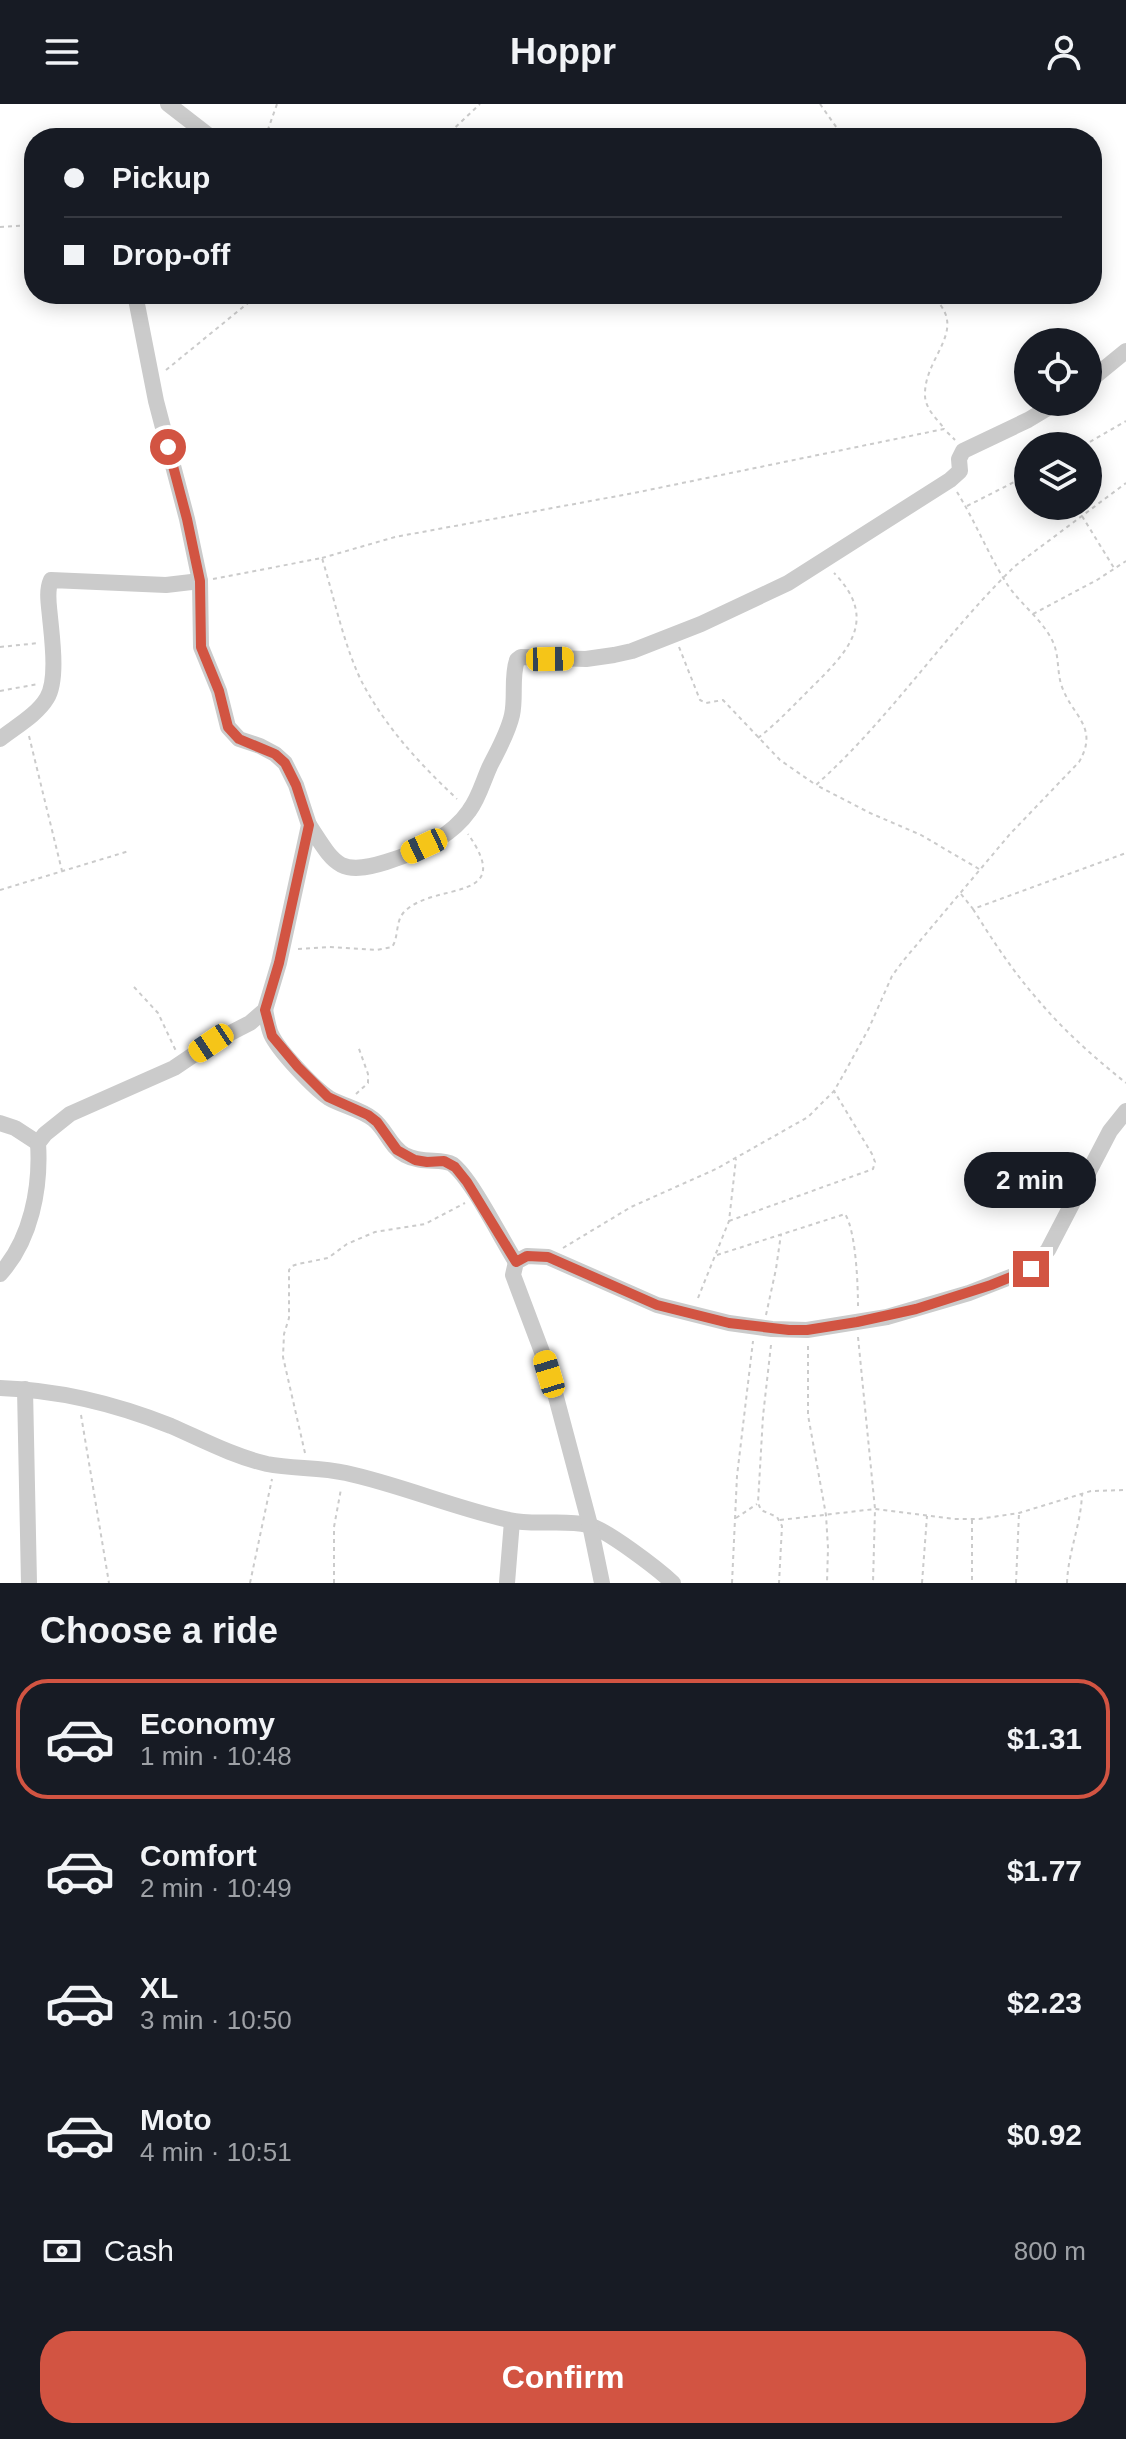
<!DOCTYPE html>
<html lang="en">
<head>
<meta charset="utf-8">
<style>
  :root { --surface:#171b24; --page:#242831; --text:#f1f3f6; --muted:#9ea1a6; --line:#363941; --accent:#d25442 }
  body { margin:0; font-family:Arial,sans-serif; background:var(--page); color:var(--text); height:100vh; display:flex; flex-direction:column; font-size:30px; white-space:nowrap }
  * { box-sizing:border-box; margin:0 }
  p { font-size:26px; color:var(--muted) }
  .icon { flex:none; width:44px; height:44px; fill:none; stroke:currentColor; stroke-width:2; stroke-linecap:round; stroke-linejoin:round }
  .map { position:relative; height:1479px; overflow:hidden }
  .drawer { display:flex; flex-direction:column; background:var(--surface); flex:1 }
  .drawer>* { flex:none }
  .guide { position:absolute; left:24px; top:24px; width:1078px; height:176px; border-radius:32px; box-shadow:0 4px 20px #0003; display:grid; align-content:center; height:176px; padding:0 40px; background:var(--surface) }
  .controls { position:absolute; left:1014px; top:224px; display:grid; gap:16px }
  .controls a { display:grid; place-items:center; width:88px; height:88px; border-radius:50%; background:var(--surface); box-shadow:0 4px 20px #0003; font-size:40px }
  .end { position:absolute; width:36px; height:36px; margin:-18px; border:10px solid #d25442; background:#fff; box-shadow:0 0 0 4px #fff }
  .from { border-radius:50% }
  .bubble { position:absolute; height:56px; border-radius:28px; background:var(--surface); box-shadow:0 4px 20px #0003; font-size:26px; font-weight:700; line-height:56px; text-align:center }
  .car { position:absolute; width:24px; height:48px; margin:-24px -12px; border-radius:10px; box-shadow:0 0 6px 2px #0007; background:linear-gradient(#f5c518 24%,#345 0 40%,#f5c518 0 76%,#345 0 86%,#f5c518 0) }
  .guide b { display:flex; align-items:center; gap:28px; height:76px; font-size:30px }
  .guide b+b { border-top:2px solid var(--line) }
  .guide i { width:20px; height:20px; background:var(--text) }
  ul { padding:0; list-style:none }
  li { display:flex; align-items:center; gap:24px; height:120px; margin:0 16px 12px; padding:0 24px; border:4px solid transparent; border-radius:32px }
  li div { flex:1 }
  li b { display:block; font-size:30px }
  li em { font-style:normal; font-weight:700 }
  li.selected { border-color:var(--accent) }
  li>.icon { width:72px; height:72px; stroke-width:1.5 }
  h2 { padding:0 40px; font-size:36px; line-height:96px }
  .pay { display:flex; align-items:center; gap:20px; height:88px; padding:0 40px; font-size:30px }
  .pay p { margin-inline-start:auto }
  .action { display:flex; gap:16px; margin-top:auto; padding:16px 40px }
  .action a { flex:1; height:92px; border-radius:32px; background:var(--accent); color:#fff; font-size:32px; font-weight:700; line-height:92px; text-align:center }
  header { display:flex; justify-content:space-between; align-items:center; height:104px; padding:0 40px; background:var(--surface); font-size:36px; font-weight:700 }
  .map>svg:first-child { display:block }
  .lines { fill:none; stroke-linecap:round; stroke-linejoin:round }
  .path { stroke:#cbcbcb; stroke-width:2; stroke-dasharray:4 4; stroke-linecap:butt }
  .minor { stroke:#cbcbcb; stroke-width:16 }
  .route { stroke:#d25442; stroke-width:10 }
</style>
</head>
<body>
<header><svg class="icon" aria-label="menu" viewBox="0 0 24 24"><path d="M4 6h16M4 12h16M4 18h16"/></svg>Hoppr<svg class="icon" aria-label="person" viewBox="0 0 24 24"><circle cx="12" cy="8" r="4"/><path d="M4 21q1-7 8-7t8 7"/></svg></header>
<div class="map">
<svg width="1126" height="1479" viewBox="0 0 1126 1479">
  <rect width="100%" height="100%" fill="#fff"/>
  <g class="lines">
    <!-- path -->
    <g class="path">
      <path d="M820 0 844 34"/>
      <path d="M107 34 115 28 127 34"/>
      <path d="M265 34 277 0"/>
      <path d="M444 34 480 0"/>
      <path d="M0 123 34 121"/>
      <path d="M929 190C973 224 924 251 925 291 925 304 936 314 943 323"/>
      <path d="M166 266 259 190"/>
      <path d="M1083 342 1126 317"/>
      <path d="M967 402 1028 371"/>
      <path d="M1082 412 1114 464"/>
      <path d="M322 454 395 433 634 389 944 325 955 336"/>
      <path d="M213 475 322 454C334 493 345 547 364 582 388 626 421 661 457 695"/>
      <path d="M1033 510 1097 476 1126 457"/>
      <path d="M0 543 39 539"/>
      <path d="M679 543 700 596 706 599 723 596 780 656 816 681"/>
      <path d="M0 587 38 580"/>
      <path d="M29 632 62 767"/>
      <path d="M758 634C776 620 792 603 808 587 844 551 882 518 834 469"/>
      <path d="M979 765 921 731 870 709 816 681C890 615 944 531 1015 462L1126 379"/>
      <path d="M0 786 129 747"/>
      <path d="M961 790 973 805 1126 749"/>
      <path d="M973 805C993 837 1014 869 1039 897 1064 927 1096 955 1126 979"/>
      <path d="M298 845 329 843 376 846 392 843C399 833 395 818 404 808 434 777 517 800 468 730"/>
      <path d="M134 883 158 909 176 947"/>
      <path d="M356 990 368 979V970L358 942"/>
      <path d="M729 1117 873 1065 875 1058 872 1050 834 987"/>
      <path d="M563 1144 631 1103 716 1065 808 1013 834 987 846 966 869 924 892 872 903 857 1010 730 1079 658C1100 622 1071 612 1061 580 1057 566 1059 551 1053 538 1043 516 1020 500 1007 480 988 450 975 417 957 388"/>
      <path d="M717 1151 845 1110C856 1127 858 1181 858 1203"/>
      <path d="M698 1194 729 1117 736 1055"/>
      <path d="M766 1211 776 1165 781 1130"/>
      <path d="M858 1233 875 1405 873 1479"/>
      <path d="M771 1241 763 1312 758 1399 761 1406 777 1413 782 1422 779 1479"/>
      <path d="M808 1242V1311L826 1411 828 1444 827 1479"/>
      <path d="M81 1311 109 1479"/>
      <path d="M305 1349 283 1253 284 1230 289 1214V1166L292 1162 298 1160 328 1154 347 1140 375 1128 425 1120 465 1099"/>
      <path d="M736 1414 757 1400"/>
      <path d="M780 1416 875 1405 954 1415H979L1019 1409 1091 1387 1126 1386"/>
      <path d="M972 1416V1479"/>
      <path d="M250 1479 272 1375"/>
      <path d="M334 1479V1423L341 1385"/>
      <path d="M732 1479 737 1372 753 1237"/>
      <path d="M922 1479 927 1412"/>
      <path d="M1016 1479 1019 1409"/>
      <path d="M1067 1479C1068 1448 1081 1421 1082 1390"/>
    </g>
    <!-- minor -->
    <g class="minor">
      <path d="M168 0 212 34"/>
      <path d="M1088 278 1126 247"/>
      <path d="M0 635C15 623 37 611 47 594 58 576 52 534 50 513 49 501 46 487 51 476L166 481 200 477"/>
      <path d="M309 721C334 759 338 773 386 758 415 749 451 733 469 707 479 694 483 677 490 662 498 646 508 629 512 611 516 593 511 574 517 556L521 553 586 555 614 551 632 547 701 520 788 479 950 376 960 367 959 355 963 347 1028 316 1058 298"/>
      <path d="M265 906C267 914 268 923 271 930 278 946 314 984 329 994 343 1002 360 1005 373 1015 386 1025 390 1043 405 1051 421 1060 442 1054 452 1060 472 1075 501 1135 516 1158"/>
      <path d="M0 1019 15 1024 38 1039"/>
      <path d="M0 1170C31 1136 41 1084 38 1039L45 1030 70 1010 174 964 211 939 250 919 265 906 279 859 309 721 296 681 285 659 275 650 260 642 239 635 228 623 219 587 201 543 200 477 187 415 156 297 135 190"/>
      <path d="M0 1284C59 1286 116 1300 171 1322 203 1336 233 1352 267 1360 293 1365 320 1363 346 1369 401 1381 454 1404 509 1416 535 1422 563 1415 588 1421 606 1425 658 1465 673 1479"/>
      <path d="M25 1285 29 1479"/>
      <path d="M507 1479 512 1417"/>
      <path d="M602 1479 590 1421 556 1293 542 1248 513 1171 516 1158 527 1152 548 1153 657 1201 729 1219 772 1225 807 1226 887 1213 969 1189 1031 1165 1048 1146 1110 1027 1126 1007"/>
    </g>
  </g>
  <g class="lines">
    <!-- route -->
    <path class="route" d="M168 343 187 415 200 477 201 543 219 587 228 623 239 635 275 650 285 659 296 681 309 721 279 859 265 906 272 932 298 963 328 993 368 1011 377 1018 397 1046 415 1056 427 1058 444 1057 455 1063 467 1078 516 1158 527 1152 548 1153 657 1201 729 1219 789 1226H807L857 1218 916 1205 991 1181 1031 1165"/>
  </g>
</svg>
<div class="controls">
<a><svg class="icon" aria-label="locate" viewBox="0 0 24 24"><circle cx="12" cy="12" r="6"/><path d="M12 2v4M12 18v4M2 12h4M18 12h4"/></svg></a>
<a><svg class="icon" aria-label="layers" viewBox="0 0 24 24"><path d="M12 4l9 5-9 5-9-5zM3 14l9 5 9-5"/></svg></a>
</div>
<i class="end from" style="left:168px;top:343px"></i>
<i class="end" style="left:1031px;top:1165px"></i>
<div class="bubble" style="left:964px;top:1048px;width:132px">2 min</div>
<i class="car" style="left:550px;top:555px;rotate:89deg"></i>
<i class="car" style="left:424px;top:742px;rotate:245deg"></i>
<i class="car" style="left:211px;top:939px;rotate:236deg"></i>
<i class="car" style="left:549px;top:1270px;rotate:343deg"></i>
<div class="guide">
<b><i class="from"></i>Pickup</b>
<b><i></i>Drop-off</b>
</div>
</div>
<section class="drawer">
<h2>Choose a ride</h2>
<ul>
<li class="selected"><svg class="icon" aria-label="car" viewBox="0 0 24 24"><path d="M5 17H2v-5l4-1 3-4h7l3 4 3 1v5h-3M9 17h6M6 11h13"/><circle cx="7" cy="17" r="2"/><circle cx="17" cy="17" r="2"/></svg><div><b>Economy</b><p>1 min · 10:48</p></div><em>$1.31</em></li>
<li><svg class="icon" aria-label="car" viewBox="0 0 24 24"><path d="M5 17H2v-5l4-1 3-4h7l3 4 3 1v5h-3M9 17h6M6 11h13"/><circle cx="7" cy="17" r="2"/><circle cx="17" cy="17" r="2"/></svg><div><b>Comfort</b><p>2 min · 10:49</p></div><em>$1.77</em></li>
<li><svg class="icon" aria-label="car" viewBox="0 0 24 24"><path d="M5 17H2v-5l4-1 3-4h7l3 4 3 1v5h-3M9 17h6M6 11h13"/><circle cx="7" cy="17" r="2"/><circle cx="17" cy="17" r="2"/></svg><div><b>XL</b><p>3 min · 10:50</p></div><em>$2.23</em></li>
<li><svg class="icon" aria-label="car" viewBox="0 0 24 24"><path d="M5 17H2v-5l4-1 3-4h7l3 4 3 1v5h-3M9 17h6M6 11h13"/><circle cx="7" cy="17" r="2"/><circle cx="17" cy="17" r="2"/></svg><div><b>Moto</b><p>4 min · 10:51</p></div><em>$0.92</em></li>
</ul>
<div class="pay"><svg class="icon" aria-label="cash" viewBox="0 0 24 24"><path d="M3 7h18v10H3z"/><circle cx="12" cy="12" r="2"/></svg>Cash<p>800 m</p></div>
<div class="action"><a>Confirm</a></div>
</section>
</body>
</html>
